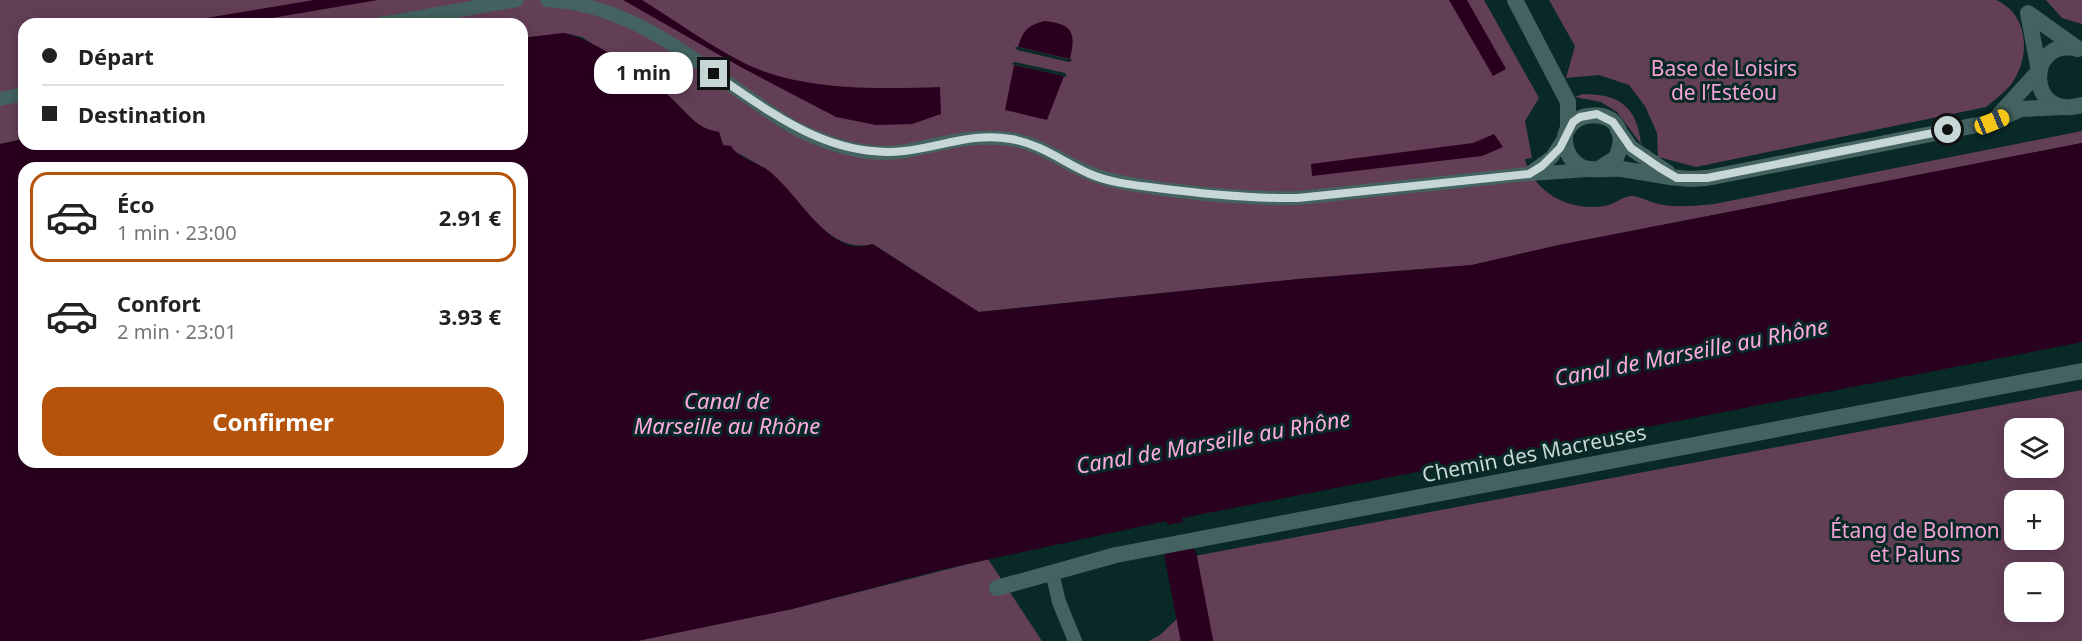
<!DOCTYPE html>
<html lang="fr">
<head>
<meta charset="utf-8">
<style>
  :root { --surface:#fff; --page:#f6f6f6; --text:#222; --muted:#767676; --line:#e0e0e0; --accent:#b45309 }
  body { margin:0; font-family:"Noto Sans",sans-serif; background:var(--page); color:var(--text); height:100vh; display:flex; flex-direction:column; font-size:22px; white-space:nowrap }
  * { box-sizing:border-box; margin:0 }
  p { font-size:20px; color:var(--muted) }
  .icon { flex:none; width:33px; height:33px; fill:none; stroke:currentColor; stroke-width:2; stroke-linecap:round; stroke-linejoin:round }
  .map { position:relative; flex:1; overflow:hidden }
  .side { position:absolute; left:18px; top:162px; width:510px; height:306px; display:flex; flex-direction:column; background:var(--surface); border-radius:18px; box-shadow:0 3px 15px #0003 }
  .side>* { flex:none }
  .top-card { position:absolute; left:18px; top:18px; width:510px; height:132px; border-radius:18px; box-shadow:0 3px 15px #0003; display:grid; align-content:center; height:132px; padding:0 24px; background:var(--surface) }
  .controls { position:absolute; left:2004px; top:418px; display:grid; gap:12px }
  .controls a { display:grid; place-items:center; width:60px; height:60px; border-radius:12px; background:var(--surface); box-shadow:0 3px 15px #0003; font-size:30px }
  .end { position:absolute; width:27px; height:27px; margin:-14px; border:8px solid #c6d7d5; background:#111; box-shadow:0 0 0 3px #111 }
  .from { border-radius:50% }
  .bubble { position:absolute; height:42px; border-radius:18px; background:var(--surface); box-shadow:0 3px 15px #0003; font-size:20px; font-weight:700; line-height:42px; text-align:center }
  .car { position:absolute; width:18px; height:36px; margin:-18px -9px; border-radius:8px; box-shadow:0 0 4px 2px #0007; background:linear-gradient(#f5c518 24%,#345 0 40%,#f5c518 0 76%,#345 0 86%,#f5c518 0) }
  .top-card b { display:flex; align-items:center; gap:21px; height:57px; font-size:22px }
  .top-card b+b { border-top:2px solid var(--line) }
  .top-card i { width:15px; height:15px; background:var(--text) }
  ul { padding:10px 0 0; list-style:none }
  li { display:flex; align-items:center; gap:18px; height:90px; margin:0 12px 9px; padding:0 12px; border:3px solid transparent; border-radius:18px }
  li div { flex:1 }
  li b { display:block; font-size:22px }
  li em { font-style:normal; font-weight:700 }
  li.selected { border-color:var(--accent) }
  li>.icon { width:54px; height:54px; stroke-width:1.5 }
  .cta { display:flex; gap:12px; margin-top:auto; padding:12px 24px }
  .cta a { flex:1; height:69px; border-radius:18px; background:var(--accent); color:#fff; font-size:24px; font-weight:700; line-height:69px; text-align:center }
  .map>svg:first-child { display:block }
  .green { fill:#633f56; fill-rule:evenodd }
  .water { fill:#2a001f; fill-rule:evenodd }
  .pier { fill:#092927 }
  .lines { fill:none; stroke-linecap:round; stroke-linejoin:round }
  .canal { stroke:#2a001f; stroke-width:32 }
  .service { stroke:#436260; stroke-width:14 }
  .minor { stroke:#436260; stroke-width:16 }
  .route { stroke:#c6d7d5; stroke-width:8 }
  .labels { text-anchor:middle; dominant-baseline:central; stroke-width:6; stroke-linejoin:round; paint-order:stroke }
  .park-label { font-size:21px; fill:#f4a3d7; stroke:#092927 }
  .street-label { font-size:21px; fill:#c6d7d5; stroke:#092927 }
  .water-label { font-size:22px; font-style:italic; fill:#fdabdf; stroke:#092927 }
</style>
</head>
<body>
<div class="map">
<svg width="2082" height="641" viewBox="0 0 2082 641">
  <rect width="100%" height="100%" fill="#092927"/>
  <!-- green -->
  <g class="green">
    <path d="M0 0H1484L1539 98 1525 121 1532 158 1525 159C1533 193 1571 212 1605 206 1613 205 1623 196 1631 196 1639 196 1650 202 1658 204 1677 208 1694 206 1714 204L2082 131V143L1559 245 1472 265 1299 279 978 312 873 244C826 256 800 194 767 171 754 161 737 153 723 145L719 132 703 129 666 94 582 37 564 33 522 38V24H24V139L0 144Z"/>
    <path d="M1549 0H1996C2031 15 2031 62 2008 88 2001 95 1993 101 1986 107L1696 167 1658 157 1657 133 1645 106 1629 85 1599 75 1566 78 1575 46Z"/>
    <path d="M2046 0H2082V24L2062 18Z"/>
    <path d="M1583 94C1620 94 1637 107 1641 144L1617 112 1601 102 1575 97Z"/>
    <path d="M2082 390V641H1149L1160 635 1180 616 1168 561ZM2014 429H2054V468H2014ZM2014 501H2054V540H2014ZM2014 573H2054V612H2014Z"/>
    <path d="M988 559 1042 641H637L792 609Z"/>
  </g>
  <!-- water -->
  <g class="water">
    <path d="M314 0H378L237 24H170Z"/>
    <path d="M623 0H642C676 21 709 45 744 63 801 91 879 89 940 87L941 114 912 124 876 125 836 117 737 65Z"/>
    <path d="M1449 0H1467L1506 69 1493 76Z"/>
    <path d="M1045 21C1073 24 1076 33 1070 59L1018 47C1023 30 1028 25 1045 21Z"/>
    <path d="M564 33C595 40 643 73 668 95 686 111 694 128 719 132L723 145 731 146C739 159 757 162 769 171 795 192 812 226 841 242 852 248 861 247 872 244L979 312 1299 279 1472 265 1559 245 2082 143V342L1182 518 1183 522 1168 525 1166 521 940 570 792 609 637 641H0V144L24 139V144H522V38ZM24 168H522V462H24Z"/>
    <path d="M1014 65 1064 76 1047 120 1005 110Z"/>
    <path d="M1494 134 1503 147 1482 156 1312 176 1311 164 1473 143Z"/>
  </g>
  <!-- pier -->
  <g class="pier">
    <path d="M1015 47H1018L1073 60 1069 62 1017 50Z"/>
    <path d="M1015 62 1065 73 1067 77 1011 64Z"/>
  </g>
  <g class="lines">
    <!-- canal -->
    <path class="canal" d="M1181 558 1197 641"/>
    <!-- service -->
    <g class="service">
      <path d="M547 0C626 4 685 53 748 97 766 109 785 124 805 133 836 147 873 157 906 151 942 144 972 134 1009 139 1040 143 1063 163 1092 174 1114 183 1139 185 1162 189 1208 195 1252 199 1298 198L1529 174"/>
      <path d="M381 24 517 0"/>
      <path d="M0 99 24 94"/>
      <path d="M1565 137 1552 157 1529 174 1588 170"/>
      <path d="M1052 572 1059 602 1075 641"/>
    </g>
    <!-- minor -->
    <g class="minor">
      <path d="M1515 0 1568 102V129"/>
      <path d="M2078 49C2026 35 2025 122 2082 105"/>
      <path d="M1999 115 2039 71 2028 13 2077 48"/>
      <path d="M1618 130 1631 148 1668 173"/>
      <path d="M1600 168 1616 158C1642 99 1547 105 1568 153 1571 160 1577 165 1584 168 1595 171 1609 168 1621 169 1644 172 1666 178 1690 179L1707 178 1992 122 2021 109 2062 107"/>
      <path d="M997 588 1116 555 2082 371"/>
    </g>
  </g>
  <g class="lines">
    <!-- route -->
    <path class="route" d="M714 74C772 113 829 159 904 151 941 147 973 132 1011 139 1041 144 1063 162 1090 174 1111 183 1135 185 1157 188 1204 194 1250 199 1298 198L1529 174 1542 166 1560 148 1573 122 1580 117 1597 114 1613 122 1631 148 1660 168 1677 178H1707L1948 130"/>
  </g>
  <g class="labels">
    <!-- park labels -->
    <g class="park-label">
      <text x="1724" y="68">Base de Loisirs<tspan x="1724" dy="24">de l’Estéou</tspan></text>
      <text x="1915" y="530">Étang de Bolmon<tspan x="1915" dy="24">et Paluns</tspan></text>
    </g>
    <!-- street labels -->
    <g class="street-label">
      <text transform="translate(1534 453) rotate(-11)">Chemin des Macreuses</text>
    </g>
    <!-- water labels -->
    <g class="water-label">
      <text transform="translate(1691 351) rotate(-11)">Canal de Marseille au Rhône</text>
      <text x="727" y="400">Canal de<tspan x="727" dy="25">Marseille au Rhône</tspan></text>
      <text transform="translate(1213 441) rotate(-10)">Canal de Marseille au Rhône</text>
    </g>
  </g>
</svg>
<div class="controls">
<a><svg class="icon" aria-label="layers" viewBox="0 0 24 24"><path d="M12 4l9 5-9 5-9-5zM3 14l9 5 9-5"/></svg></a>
<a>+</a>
<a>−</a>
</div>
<i class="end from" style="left:1948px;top:130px"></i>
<i class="end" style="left:714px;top:74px"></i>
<div class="bubble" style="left:594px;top:52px;width:99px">1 min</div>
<i class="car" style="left:1992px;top:122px;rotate:68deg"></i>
<div class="top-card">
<b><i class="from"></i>Départ</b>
<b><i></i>Destination</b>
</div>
<section class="side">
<ul>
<li class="selected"><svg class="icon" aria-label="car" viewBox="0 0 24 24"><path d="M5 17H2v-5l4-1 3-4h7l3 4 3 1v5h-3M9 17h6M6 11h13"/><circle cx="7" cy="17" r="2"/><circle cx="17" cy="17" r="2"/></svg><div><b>Éco</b><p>1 min · 23:00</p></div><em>2.91 €</em></li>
<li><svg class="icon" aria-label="car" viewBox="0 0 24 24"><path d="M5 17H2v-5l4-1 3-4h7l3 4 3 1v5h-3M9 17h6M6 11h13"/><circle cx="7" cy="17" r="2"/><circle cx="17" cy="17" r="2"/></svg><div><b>Confort</b><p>2 min · 23:01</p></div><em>3.93 €</em></li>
</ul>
<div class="cta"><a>Confirmer</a></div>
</section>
</div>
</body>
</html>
